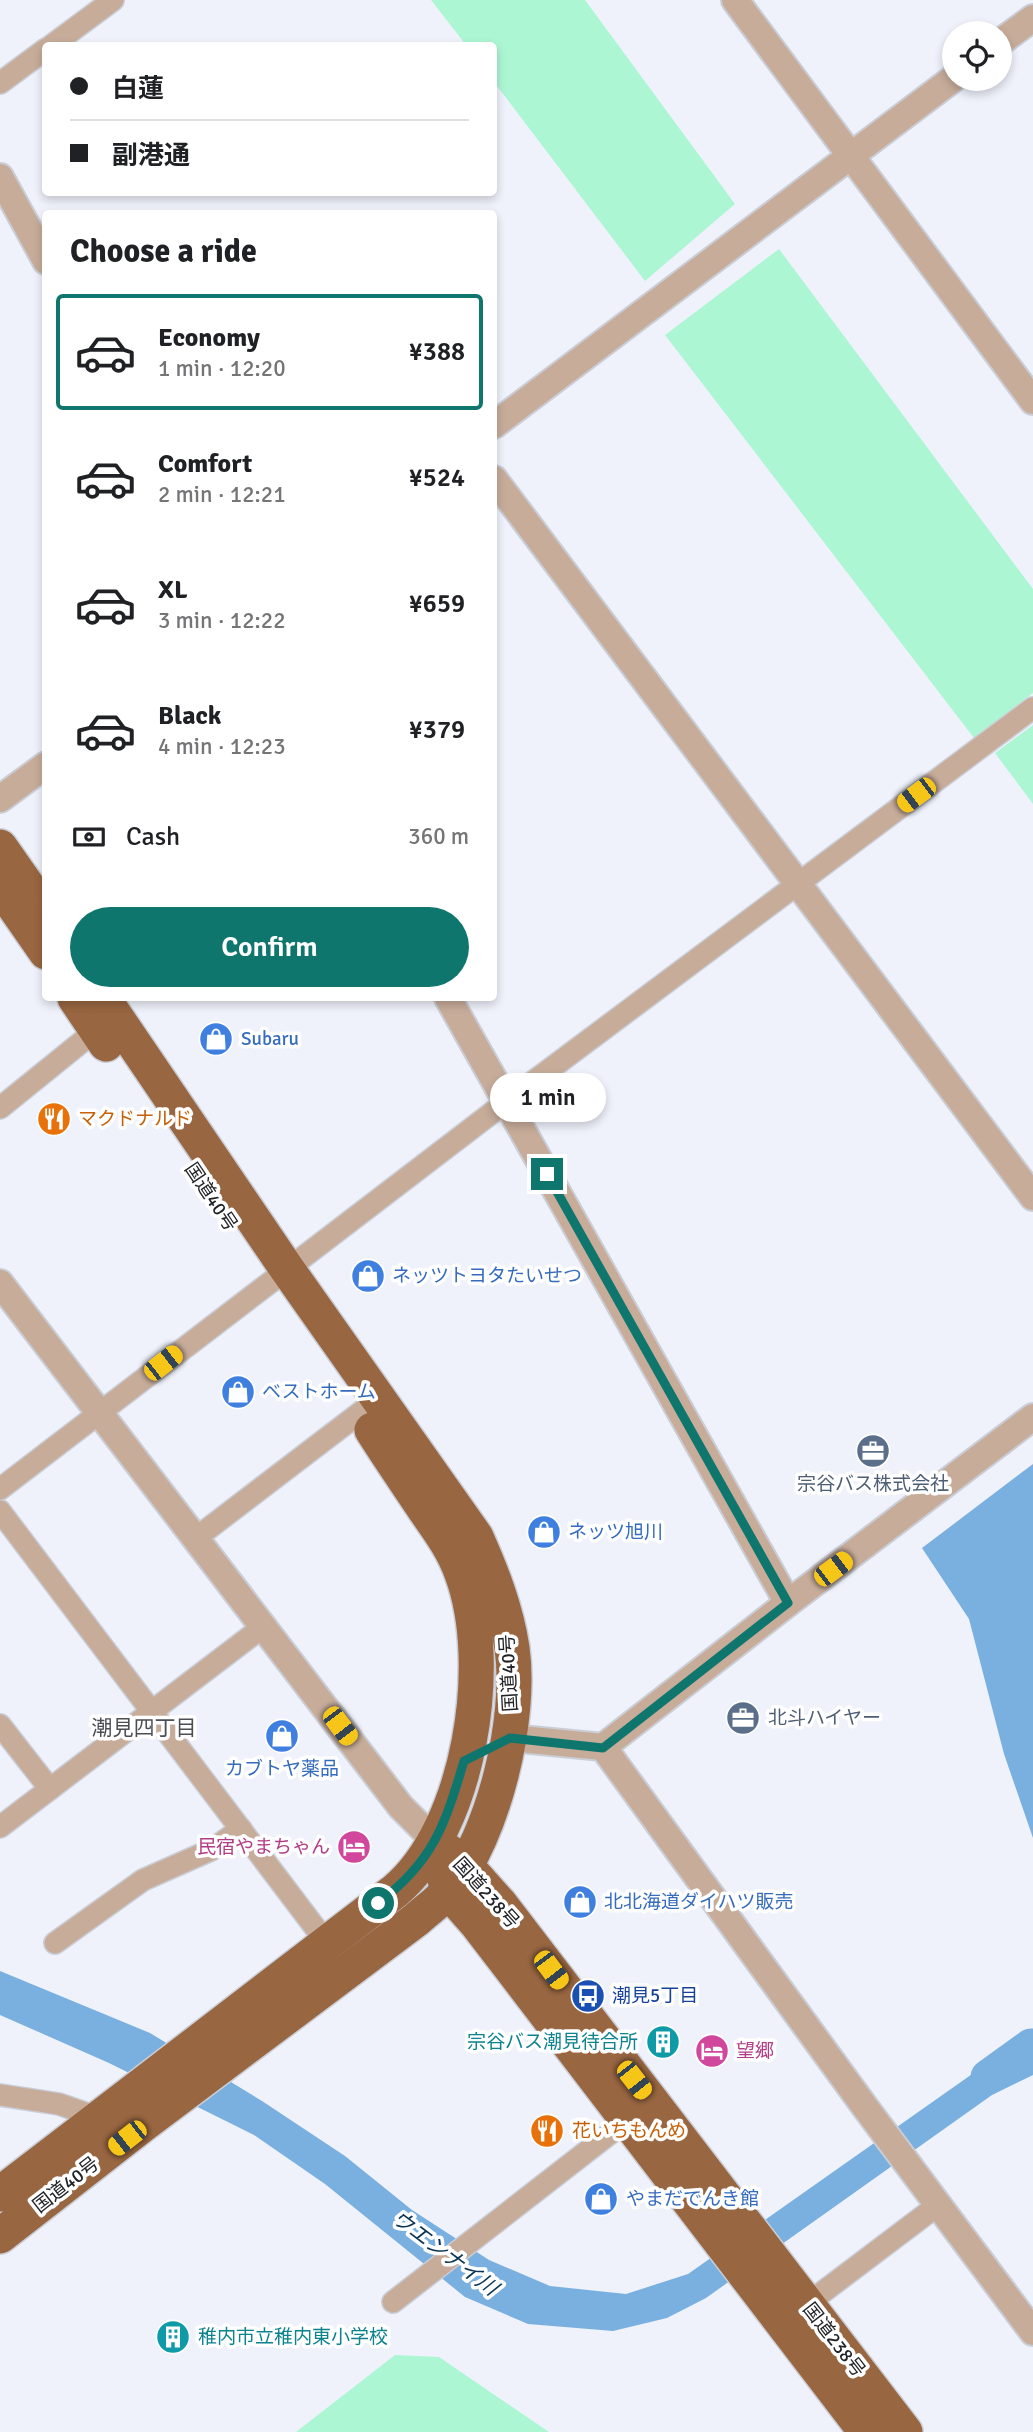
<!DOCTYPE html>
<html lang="en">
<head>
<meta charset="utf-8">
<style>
  :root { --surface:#fff; --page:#f2f2f2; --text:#202124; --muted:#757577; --line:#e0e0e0; --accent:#0f766e }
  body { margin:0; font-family:Signika,"Noto Sans JP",sans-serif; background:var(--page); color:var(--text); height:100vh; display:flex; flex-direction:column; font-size:26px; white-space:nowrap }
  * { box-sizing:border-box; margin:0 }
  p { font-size:23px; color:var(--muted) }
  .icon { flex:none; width:38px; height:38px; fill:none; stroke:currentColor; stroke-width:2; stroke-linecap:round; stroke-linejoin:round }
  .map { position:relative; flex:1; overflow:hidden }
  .side { position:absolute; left:42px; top:210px; width:455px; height:791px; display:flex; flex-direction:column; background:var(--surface); border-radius:7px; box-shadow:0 4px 10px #0003 }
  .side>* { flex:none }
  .top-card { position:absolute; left:42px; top:42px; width:455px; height:154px; border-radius:7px; box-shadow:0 4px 10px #0003; display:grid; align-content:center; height:154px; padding:0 28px; background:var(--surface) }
  .controls { position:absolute; left:942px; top:21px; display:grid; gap:14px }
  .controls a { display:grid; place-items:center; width:70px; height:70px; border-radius:50%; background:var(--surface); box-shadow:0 4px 10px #0003; font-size:35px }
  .end { position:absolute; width:32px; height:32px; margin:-16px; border:9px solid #0f766e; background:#fff; box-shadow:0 0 0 4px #fff }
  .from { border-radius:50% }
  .bubble { position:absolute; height:49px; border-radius:24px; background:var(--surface); box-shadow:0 4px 10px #0003; font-size:23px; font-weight:600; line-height:49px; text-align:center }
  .car { position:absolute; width:21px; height:42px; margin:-21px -10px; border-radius:9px; box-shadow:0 0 5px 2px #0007; background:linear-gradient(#f5c518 24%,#345 0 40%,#f5c518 0 76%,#345 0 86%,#f5c518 0) }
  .top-card b { display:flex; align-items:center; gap:24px; height:66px; font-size:26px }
  .top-card b+b { border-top:2px solid var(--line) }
  .top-card i { width:18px; height:18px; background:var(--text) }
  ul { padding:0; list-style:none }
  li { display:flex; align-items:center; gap:21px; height:116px; margin:0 14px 10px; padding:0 14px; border:4px solid transparent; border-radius:7px }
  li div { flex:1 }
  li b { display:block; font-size:26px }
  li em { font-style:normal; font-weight:600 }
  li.active { border-color:var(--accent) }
  li>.icon { width:63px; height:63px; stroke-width:1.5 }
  h2 { padding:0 28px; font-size:32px; line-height:84px }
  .pay { display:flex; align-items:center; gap:18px; height:77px; padding:0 28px; font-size:26px }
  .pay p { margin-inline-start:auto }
  .action { display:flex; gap:14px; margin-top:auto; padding:14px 28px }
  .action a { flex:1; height:80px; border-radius:42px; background:var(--accent); color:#fff; font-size:28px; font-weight:600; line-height:80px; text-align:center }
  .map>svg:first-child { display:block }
  .green { fill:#adf6d4 }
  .water { fill:#79b0e0 }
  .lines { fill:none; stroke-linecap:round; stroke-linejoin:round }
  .river { stroke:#79b0e0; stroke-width:35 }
  .minor-casing { stroke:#cacdd5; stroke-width:24 }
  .tertiary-casing { stroke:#cacdd5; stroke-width:30 }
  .trunk-casing { stroke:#cacdd5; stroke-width:38 }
  .minor { stroke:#c7ac9a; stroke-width:21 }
  .tertiary { stroke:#c7ac9a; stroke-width:26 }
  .trunk { stroke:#986641; stroke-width:35 }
  .route { stroke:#0f766e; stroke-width:9 }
  .labels { text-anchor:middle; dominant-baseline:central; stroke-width:7; stroke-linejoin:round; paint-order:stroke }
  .shop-label { font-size:19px; fill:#366cbe; stroke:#fff; text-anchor:start }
  .food-label { font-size:19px; fill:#c56008; stroke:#fff; text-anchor:start }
  .street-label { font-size:19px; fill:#222326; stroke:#fff }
  .service-label { font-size:19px; fill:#4e5e75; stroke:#fff }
  .hotel-label { font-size:19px; fill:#b23c85; stroke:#fff; text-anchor:end }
  .transit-label { font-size:19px; fill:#164399; stroke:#fff; text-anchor:start }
  .culture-label { font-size:19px; fill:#0d838f; stroke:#fff; text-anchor:end }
  .neighbourhood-label { font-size:21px; fill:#4b4e55; stroke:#fff }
  .water-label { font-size:21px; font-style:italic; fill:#093453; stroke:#fff }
</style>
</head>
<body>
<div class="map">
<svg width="1033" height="2432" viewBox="0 0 1033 2432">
  <rect width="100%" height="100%" fill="#eff2fb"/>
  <!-- green -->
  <g class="green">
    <path d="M431 0H585L735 204 645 281 494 82V46L466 45Z"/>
    <path d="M779 249 1033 589V693L974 738 665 335Z"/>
    <path d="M1033 725V804L995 753Z"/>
    <path d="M395 2355 439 2357 549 2432H296Z"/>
  </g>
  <!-- water -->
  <g class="water">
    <path d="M1033 1464V1838L1004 1754 969 1619 922 1548Z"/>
    <path d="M0 1971 150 2033 262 2101 345 2156 412 2210 489 2260 550 2286 626 2294 688 2274 1019 2041 1033 2063V2075L992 2095 706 2298 667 2318 613 2331 528 2324 465 2297 325 2184 254 2135 109 2063 0 2015Z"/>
  </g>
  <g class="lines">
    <!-- river -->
    <path class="river" d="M988 2077 1031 2046"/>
    <!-- minor casing -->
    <g class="minor-casing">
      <g id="minor">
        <path d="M51 46 113 0"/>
        <path d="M0 83 46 49"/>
        <path d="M0 1108 105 1023"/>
        <path d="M0 1489 506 1102 1033 708"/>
        <path d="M0 1511 326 1942"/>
        <path d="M196 1538 378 1399"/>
        <path d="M0 1725 50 1789"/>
        <path d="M0 1827 264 1626"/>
        <path d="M55 1943 143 1880 211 1850 241 1829"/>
        <path d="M0 2095 59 2104 99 2118"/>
        <path d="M393 2302 635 2114"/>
        <path d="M807 2304 938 2205"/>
      </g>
    </g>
    <!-- tertiary casing -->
    <g class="tertiary-casing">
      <g id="tertiary">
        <path d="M735 0 1033 401"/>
        <path d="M999 43 1033 18"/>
        <path d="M0 177 46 261"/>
        <path d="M494 425 954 78"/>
        <path d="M494 479 1033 1197"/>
        <path d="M0 799 46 765"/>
        <path d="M448 998 788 1603"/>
        <path d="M0 1283 401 1807 435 1841"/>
        <path d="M510 1738 603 1747 788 1603 1033 1417"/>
        <path d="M603 1747 865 2107 1033 2332"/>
      </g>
    </g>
    <!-- trunk casing -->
    <g class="trunk-casing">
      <g id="trunk">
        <path d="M0 847 40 904"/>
        <path d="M0 886 46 952"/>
        <path d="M75 998 106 1044"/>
        <path d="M449 1852 466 1866 500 1904 905 2432"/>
        <path d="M442 1868 448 1891 478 1925 866 2432"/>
        <path d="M0 2194 395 1891C470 1828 495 1663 462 1574 454 1550 439 1530 425 1510 407 1483 389 1457 372 1430"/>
        <path d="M0 2236 145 2123 417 1919C427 1910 440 1901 449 1890 494 1835 522 1718 512 1648 506 1609 492 1573 476 1537L287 1269 103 998"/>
      </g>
    </g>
    <!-- minor -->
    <use href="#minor" class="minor"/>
    <!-- tertiary -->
    <use href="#tertiary" class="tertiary"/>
    <!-- trunk -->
    <use href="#trunk" class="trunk"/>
  </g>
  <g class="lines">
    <!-- route -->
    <path class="route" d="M378 1903C433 1862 445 1825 464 1761L510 1738 603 1748 788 1603 547 1174"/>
  </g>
  <!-- icons -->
  <defs>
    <g id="shop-disc" transform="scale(1.75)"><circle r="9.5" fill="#3f7fe0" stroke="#fff"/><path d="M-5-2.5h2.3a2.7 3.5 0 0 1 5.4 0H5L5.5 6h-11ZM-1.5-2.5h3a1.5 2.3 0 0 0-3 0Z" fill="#fff"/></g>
    <g id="restaurant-disc" transform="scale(1.75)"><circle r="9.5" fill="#e8710a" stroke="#fff"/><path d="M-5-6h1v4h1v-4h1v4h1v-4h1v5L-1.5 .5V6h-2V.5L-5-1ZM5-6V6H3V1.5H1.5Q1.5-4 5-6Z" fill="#fff"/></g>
    <g id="office-disc" transform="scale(1.75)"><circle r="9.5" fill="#5c6f8a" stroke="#fff"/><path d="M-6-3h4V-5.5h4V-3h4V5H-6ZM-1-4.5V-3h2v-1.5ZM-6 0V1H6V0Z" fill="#fff"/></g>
    <g id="hotel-disc" transform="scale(1.75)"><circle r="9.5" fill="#d1479c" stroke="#fff"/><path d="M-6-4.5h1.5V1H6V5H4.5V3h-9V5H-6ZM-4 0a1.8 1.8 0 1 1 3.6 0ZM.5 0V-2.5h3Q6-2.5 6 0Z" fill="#fff"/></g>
    <g id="bus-disc" transform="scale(1.75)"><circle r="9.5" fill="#1a4fb4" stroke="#fff"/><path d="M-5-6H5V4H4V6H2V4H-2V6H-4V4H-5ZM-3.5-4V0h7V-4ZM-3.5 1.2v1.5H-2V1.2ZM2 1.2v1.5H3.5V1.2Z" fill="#fff"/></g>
    <g id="building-disc" transform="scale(1.75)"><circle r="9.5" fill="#0f9aa8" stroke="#fff"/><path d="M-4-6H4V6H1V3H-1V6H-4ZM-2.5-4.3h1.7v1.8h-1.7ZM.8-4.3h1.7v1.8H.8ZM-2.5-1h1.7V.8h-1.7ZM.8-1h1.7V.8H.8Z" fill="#fff"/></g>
  </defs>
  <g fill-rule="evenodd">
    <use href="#shop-disc" x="216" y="1039"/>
    <use href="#restaurant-disc" x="54" y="1119"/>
    <use href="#shop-disc" x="368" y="1276"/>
    <use href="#shop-disc" x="238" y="1392"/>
    <use href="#office-disc" x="873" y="1451"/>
    <use href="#shop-disc" x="544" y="1532"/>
    <use href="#office-disc" x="743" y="1718"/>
    <use href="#shop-disc" x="282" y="1736"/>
    <use href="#hotel-disc" x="354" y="1847"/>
    <use href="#shop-disc" x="580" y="1902"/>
    <use href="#bus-disc" x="588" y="1996"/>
    <use href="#building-disc" x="663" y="2042"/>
    <use href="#hotel-disc" x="712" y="2051"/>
    <use href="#restaurant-disc" x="547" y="2131"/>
    <use href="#shop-disc" x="601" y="2199"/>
    <use href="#building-disc" x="173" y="2337"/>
  </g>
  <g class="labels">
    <!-- shop labels -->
    <g class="shop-label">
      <text x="241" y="1039">Subaru</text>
      <text x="392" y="1276">ネッツトヨタたいせつ</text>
      <text x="262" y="1392">ベストホーム</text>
      <text x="568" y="1532">ネッツ旭川</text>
      <text x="282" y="1769" text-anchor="middle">カブトヤ薬品</text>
      <text x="604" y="1902">北北海道ダイハツ販売</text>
      <text x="626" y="2199">やまだでんき館</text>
    </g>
    <!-- food labels -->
    <g class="food-label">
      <text x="78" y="1119">マクドナルド</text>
      <text x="572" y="2131">花いちもんめ</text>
    </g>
    <!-- street labels -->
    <g class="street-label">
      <text transform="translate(211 1197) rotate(56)">国道40号</text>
      <text transform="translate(509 1673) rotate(-93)">国道40号</text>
      <text transform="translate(486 1893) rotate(48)">国道238号</text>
      <text transform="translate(66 2185) rotate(-38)">国道40号</text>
      <text transform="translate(834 2340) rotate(52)">国道238号</text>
    </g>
    <!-- service labels -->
    <g class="service-label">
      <text x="873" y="1484">宗谷バス株式会社</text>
      <text x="768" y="1718" text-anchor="start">北斗ハイヤー</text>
    </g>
    <!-- hotel labels -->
    <g class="hotel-label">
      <text x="330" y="1847">民宿やまちゃん</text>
      <text x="736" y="2051" text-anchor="start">望郷</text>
    </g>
    <!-- transit labels -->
    <g class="transit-label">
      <text x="612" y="1996">潮見5丁目</text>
    </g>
    <!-- culture labels -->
    <g class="culture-label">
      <text x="638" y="2042">宗谷バス潮見待合所</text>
      <text x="198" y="2337" text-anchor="start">稚内市立稚内東小学校</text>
    </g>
    <!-- neighbourhood labels -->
    <g class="neighbourhood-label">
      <text x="144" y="1728">潮見四丁目</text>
    </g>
    <!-- water labels -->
    <g class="water-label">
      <text transform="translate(445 2253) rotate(37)">ウエンナイ川</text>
    </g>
  </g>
</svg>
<div class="controls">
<a><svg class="icon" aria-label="locate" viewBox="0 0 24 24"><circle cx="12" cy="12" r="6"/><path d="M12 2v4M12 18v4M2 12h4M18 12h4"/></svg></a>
</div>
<i class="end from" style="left:378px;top:1903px"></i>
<i class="end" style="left:547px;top:1174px"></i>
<div class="bubble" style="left:490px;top:1073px;width:116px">1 min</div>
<i class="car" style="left:916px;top:795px;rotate:233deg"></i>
<i class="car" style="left:163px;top:1363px;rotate:52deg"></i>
<i class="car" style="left:833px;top:1569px;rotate:53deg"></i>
<i class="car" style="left:340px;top:1726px;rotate:143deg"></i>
<i class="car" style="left:551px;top:1970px;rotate:143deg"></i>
<i class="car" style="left:634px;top:2080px;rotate:142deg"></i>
<i class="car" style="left:127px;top:2138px;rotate:232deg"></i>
<div class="top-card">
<b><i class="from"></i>白蓮</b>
<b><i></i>副港通</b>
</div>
<section class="side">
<h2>Choose a ride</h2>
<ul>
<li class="active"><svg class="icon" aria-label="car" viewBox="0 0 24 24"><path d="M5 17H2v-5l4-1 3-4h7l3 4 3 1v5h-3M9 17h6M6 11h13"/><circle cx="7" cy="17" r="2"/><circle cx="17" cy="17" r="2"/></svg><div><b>Economy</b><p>1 min · 12:20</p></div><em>¥388</em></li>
<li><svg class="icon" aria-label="car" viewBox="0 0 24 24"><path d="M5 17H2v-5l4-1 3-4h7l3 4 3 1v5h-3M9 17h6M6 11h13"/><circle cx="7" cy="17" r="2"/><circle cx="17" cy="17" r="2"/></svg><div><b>Comfort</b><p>2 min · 12:21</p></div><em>¥524</em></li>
<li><svg class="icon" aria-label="car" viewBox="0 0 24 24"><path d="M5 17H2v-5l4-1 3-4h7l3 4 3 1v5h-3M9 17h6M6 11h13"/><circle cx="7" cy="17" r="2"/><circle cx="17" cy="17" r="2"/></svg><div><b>XL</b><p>3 min · 12:22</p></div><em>¥659</em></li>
<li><svg class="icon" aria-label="car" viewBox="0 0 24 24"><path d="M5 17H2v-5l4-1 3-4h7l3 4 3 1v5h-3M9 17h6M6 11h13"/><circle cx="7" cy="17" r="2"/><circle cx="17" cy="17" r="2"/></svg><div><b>Black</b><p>4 min · 12:23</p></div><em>¥379</em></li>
</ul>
<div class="pay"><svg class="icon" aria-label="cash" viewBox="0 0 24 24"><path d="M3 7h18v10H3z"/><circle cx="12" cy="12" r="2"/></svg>Cash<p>360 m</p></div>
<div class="action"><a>Confirm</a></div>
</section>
</div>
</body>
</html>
